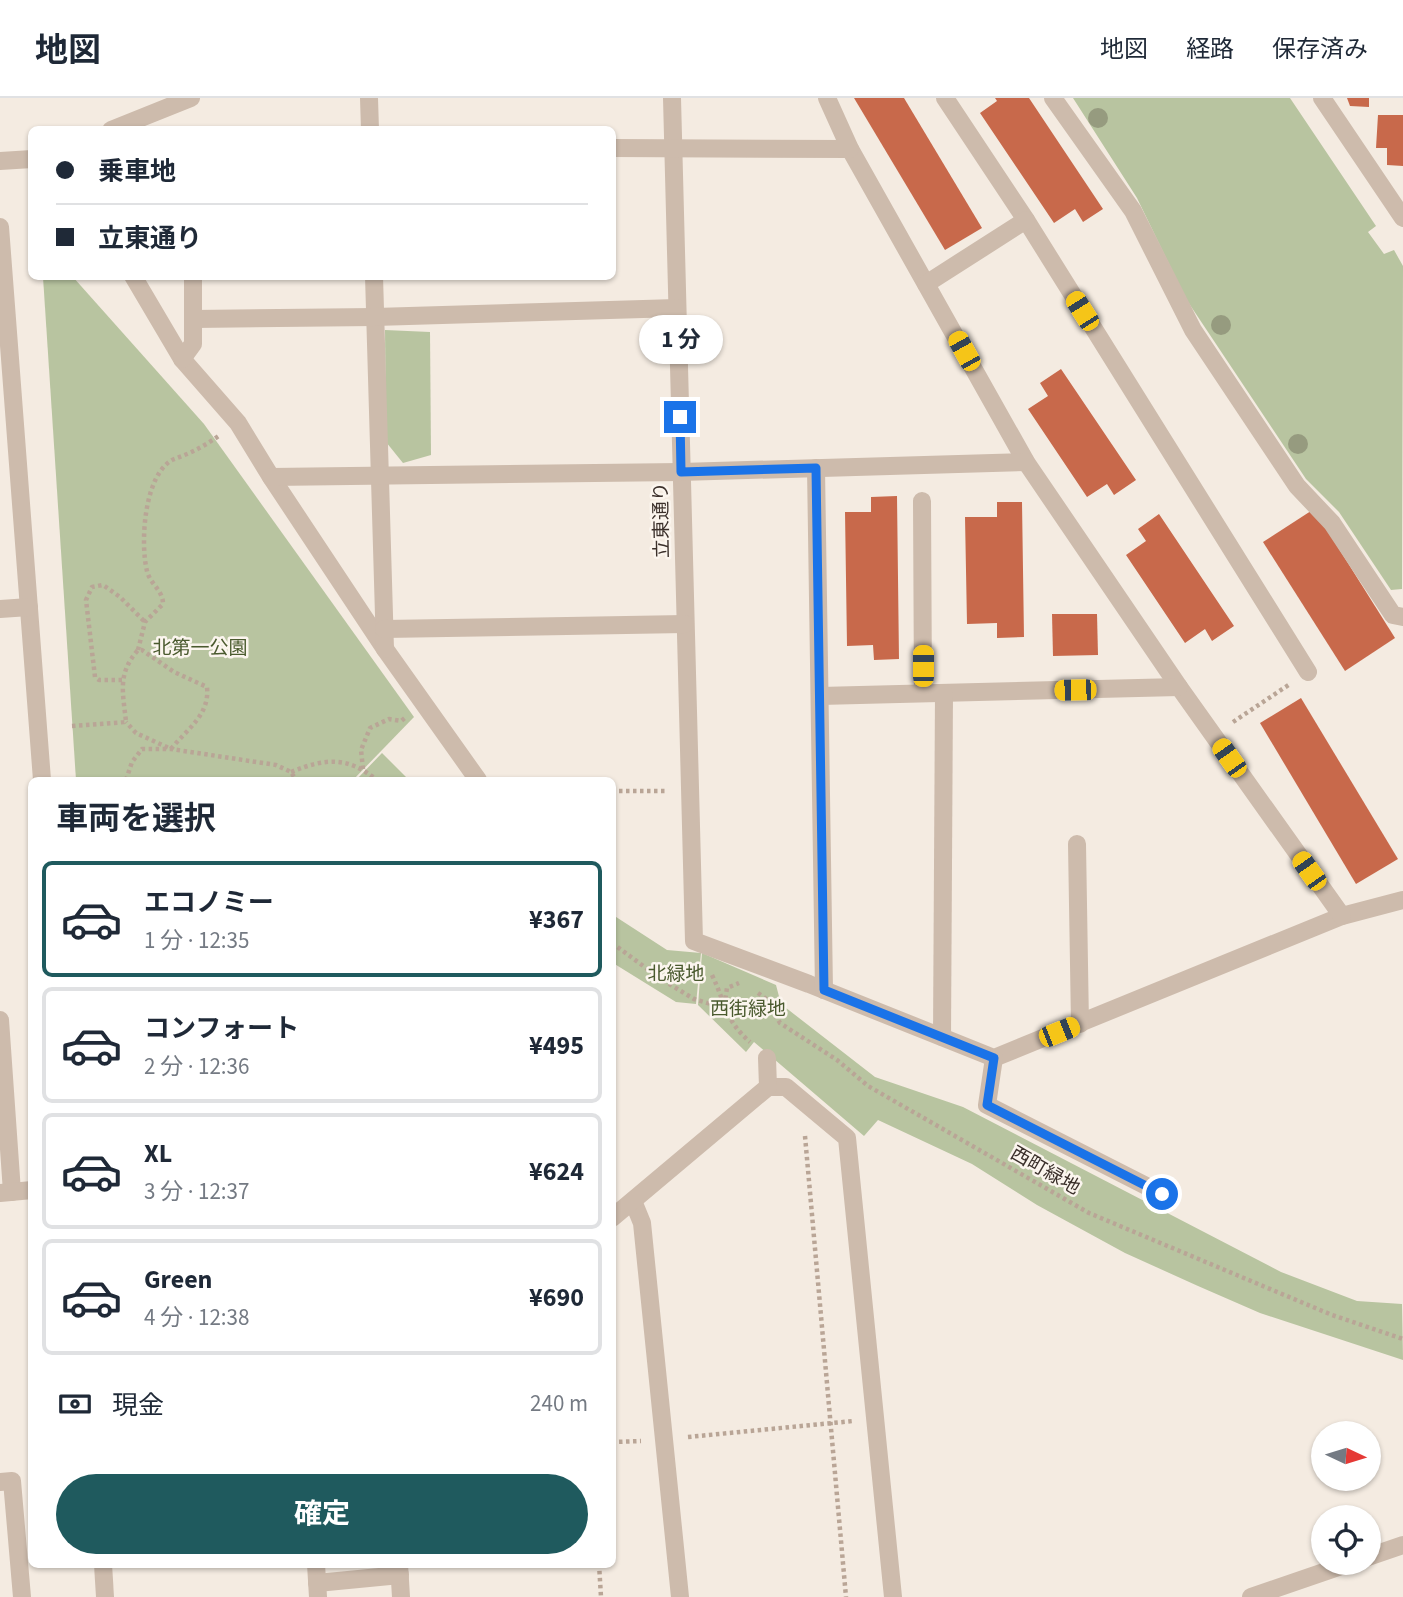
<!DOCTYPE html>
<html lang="ja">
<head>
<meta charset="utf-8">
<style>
  :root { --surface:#fff; --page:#f6f6f7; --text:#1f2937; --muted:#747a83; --line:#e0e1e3; --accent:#1f5a5e }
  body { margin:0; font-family:"Source Sans 3","Noto Sans JP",sans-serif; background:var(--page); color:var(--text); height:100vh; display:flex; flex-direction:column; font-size:26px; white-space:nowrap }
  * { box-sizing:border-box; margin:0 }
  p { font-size:23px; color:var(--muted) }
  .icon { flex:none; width:38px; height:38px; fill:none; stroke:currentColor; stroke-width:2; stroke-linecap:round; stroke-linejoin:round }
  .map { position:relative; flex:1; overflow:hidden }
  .side { position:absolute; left:28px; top:679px; width:588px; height:791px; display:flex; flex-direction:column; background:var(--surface); border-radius:10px; box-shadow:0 2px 5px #0004 }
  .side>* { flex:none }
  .top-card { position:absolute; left:28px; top:28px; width:588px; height:154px; border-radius:10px; box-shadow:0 2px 5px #0004; display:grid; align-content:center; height:154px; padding:0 28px; background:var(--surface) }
  .needle { width:46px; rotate:94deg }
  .controls { position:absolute; left:1311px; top:1323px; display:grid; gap:14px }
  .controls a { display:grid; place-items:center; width:70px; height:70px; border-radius:50%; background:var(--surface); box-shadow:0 2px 5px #0004; font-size:35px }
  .end { position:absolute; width:32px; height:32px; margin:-16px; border:9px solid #1a73e8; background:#fff; box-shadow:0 0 0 4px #fff }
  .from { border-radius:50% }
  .bubble { position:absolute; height:49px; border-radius:24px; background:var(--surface); box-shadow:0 2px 5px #0004; font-size:23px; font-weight:700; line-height:49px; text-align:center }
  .car { position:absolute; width:21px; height:42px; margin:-21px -10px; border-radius:9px; box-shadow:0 0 5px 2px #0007; background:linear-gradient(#f5c518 24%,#345 0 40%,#f5c518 0 76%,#345 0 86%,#f5c518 0) }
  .top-card b { display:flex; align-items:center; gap:24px; height:66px; font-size:26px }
  .top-card b+b { border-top:2px solid var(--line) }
  .top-card i { width:18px; height:18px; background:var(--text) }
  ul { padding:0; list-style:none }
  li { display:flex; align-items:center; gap:21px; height:116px; margin:0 14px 10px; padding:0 14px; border:4px solid var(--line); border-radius:10px }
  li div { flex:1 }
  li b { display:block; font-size:26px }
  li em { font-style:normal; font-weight:700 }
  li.active { border-color:var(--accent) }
  li>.icon { width:63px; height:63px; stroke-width:1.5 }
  h2 { padding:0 28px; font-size:32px; line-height:84px }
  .pay { display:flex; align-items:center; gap:18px; height:77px; padding:0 28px; font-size:26px }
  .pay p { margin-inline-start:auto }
  .cta { display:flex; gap:14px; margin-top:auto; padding:14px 28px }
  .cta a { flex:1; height:80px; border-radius:42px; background:var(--accent); color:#fff; font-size:28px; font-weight:700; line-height:80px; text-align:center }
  header { display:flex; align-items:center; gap:42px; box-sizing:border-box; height:98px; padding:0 35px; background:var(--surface); border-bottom:2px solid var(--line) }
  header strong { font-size:33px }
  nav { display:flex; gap:38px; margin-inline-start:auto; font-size:24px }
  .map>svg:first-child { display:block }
  .green { fill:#b8c4a0 }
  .building { fill:#c8694b }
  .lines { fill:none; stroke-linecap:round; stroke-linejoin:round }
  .path { stroke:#b9a596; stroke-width:4.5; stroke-dasharray:3.5 3.5; stroke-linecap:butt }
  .minor { stroke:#cdbbac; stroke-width:18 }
  .tree { fill:#969b7f }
  .route { stroke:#1a73e8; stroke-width:9 }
  .labels { text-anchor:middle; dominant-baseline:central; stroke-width:5; stroke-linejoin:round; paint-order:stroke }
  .street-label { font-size:19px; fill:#3b302b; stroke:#fbf5ee }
  .park-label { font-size:19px; fill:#4a5a2e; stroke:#fbf5ee }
</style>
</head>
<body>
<header>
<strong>地図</strong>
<nav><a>地図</a><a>経路</a><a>保存済み</a></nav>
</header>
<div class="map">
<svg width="1403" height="1499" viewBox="0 0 1403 1499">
  <rect width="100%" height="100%" fill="#f4ebe1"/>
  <!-- green -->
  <g class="green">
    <path d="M1073 0H1290L1376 128 1368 134 1384 156 1394 152 1403 168 1402 491 1391 492 1339 414 1306 381 1186 201 1137 100Z"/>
    <path d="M43 179H73L204 326 414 619 353 682H76Z"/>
    <path d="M385 232 430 234 431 357 403 365 386 344Z"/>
    <path d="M382 655 409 682H356Z"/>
    <path d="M613 817 667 852 701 855 696 906 676 904 613 865Z"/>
    <path d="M702 855 776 887 781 906 875 979 963 1009 1281 1174 1357 1203 1402 1206 1403 1262 1260 1215 1198 1188 1125 1155 1037 1107 972 1066 878 1022 864 1038 754 944 746 954 698 907Z"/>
  </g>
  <!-- building -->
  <g class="building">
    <path d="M854 0H904L982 130 945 152Z"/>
    <path d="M995 0H1029L1103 111 1083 124 1075 111 1054 125 980 15 997 3Z"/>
    <path d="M1347 0H1369V9L1350 8Z"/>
    <path d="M1378 17H1403V68L1387 67V50H1376Z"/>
    <path d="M1061 271 1136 382 1114 397 1107 386 1087 399 1028 311 1048 298 1040 285Z"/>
    <path d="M897 398 899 561 874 562 873 547 847 548 845 414H871V399Z"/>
    <path d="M997 404H1022L1024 539 997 540V525L967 526 965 419H997Z"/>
    <path d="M1314 411 1395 540 1345 573 1263 444Z"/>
    <path d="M1159 416 1234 528 1212 543 1205 531 1185 545 1126 457 1146 443 1138 431Z"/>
    <path d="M1052 516H1097L1098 557 1053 558Z"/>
    <path d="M1301 600 1398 761 1356 786 1260 625Z"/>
  </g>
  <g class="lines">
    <!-- path -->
    <g class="path">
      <path d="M138 552 145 524 163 506C163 492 150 486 147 473 140 445 144 378 172 362 177 360 182 358 187 356 199 351 210 344 220 337"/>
      <path d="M122 582H99L95 579 86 502 92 489 103 487 120 499 145 524"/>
      <path d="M1233 624 1290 586"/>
      <path d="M72 628 126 624C123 594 117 576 138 552H142L174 574 207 589C210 617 187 631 171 651L136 635 126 624"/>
      <path d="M363 671 361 652 370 630 389 621 401 623 406 619"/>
      <path d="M291 674C326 660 347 658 377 682"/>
      <path d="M126 682 132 664 142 651H171L276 667 291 674 296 682"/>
      <path d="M612 693H668"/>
      <path d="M612 845 661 881 694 901 724 910 727 890 739 885"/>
      <path d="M712 877C726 906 724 921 750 944"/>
      <path d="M758 895 765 900 780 925 837 962 868 988 1089 1115 1332 1217 1403 1241"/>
      <path d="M805 1038 846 1499"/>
      <path d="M688 1339 853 1323"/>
      <path d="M612 1344 641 1343"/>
      <path d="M599 1466 601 1499"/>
    </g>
    <!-- minor -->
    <g class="minor">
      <path d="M369 0 370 32"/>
      <path d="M672 0 694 843 809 886 994 960 1342 818 1403 802"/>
      <path d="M827 0 850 51 1026 364 1179 589 1342 818"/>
      <path d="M945 0 1026 122 1308 574"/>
      <path d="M1053 0 1133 113 1193 232 1297 388 1332 425 1393 517 1403 519"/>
      <path d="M1322 0 1403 120"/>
      <path d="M111 32 191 0"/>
      <path d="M612 50 850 51"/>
      <path d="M0 63 32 61"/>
      <path d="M0 129 42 682"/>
      <path d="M133 178 182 261 238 325 271 379 385 551 478 682"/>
      <path d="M374 178 385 551"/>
      <path d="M926 186 1026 122"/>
      <path d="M194 221 375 219 677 210"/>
      <path d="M182 261 193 246V178"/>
      <path d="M816 370 824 892"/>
      <path d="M271 379 681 374 1026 364"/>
      <path d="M922 403 923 595"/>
      <path d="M0 511 29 509"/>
      <path d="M384 531 685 526"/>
      <path d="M820 598 1179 589"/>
      <path d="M1077 746 1080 926"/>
      <path d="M0 922 12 1094"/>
      <path d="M942 939 944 595"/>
      <path d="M994 960 987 1007 1162 1096"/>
      <path d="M768 989H786L847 1040 893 1499"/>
      <path d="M0 1095 32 1092"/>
      <path d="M633 1103 642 1125 680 1499"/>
      <path d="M612 1120 768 989 767 960"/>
      <path d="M0 1384 12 1383 22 1499"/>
      <path d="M1368 1459 1403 1447"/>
      <path d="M103 1466 105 1499"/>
      <path d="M316 1466 318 1499"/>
      <path d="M399 1466 401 1499"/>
      <path d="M317 1485 400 1477"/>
      <path d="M1251 1499 1350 1465"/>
    </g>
  </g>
  <!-- trees -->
  <g class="tree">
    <circle cx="1098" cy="20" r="10"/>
    <circle cx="1221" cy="227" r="10"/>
    <circle cx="1298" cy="346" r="10"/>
  </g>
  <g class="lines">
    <!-- route -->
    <path class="route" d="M680 319 681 374 816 370 824 892 994 960 987 1007 1162 1096"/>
  </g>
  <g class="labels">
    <!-- street labels -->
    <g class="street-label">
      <text transform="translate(662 422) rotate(-91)">立東通り</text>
      <text transform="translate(1045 1073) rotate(30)">西町緑地</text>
    </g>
    <!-- park labels -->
    <g class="park-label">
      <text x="200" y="550">北第一公園</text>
      <text x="676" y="876">北緑地</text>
      <text x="748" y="911">西街緑地</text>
    </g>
  </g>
</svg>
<div class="controls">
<a><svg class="needle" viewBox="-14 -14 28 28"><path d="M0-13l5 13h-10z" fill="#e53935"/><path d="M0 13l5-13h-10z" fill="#747a83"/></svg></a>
<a><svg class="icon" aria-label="locate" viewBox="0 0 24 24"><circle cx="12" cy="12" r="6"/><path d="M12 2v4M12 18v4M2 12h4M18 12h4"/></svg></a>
</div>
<i class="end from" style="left:1162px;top:1096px"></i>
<i class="end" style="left:680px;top:319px"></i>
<div class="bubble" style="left:639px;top:217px;width:84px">1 分</div>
<i class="car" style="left:1082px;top:213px;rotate:328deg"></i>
<i class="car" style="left:964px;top:253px;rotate:331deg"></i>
<i class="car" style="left:923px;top:568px;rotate:0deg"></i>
<i class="car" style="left:1075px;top:592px;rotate:269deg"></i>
<i class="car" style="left:1229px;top:660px;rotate:325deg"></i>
<i class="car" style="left:1309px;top:773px;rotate:325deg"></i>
<i class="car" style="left:1059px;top:934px;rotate:68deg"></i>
<div class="top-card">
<b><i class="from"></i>乗車地</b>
<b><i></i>立東通り</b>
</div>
<section class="side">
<h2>車両を選択</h2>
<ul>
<li class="active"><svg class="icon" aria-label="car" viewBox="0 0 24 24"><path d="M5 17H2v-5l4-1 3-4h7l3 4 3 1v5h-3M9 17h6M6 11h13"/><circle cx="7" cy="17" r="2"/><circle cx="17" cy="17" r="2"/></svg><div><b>エコノミー</b><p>1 分 · 12:35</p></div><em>¥367</em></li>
<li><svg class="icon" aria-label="car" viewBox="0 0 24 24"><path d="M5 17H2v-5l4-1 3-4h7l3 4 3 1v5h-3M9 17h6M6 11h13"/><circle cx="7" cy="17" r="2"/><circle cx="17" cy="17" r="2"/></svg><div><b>コンフォート</b><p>2 分 · 12:36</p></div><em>¥495</em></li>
<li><svg class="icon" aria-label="car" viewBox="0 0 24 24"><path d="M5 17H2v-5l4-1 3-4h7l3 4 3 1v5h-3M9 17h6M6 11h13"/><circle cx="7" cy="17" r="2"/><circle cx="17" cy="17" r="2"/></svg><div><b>XL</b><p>3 分 · 12:37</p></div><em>¥624</em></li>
<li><svg class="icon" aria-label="car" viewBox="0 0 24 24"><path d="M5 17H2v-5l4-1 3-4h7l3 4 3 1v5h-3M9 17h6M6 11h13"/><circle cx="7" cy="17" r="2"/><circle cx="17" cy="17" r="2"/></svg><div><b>Green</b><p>4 分 · 12:38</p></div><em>¥690</em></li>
</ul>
<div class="pay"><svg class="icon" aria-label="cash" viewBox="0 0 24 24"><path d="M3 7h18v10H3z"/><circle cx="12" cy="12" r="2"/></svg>現金<p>240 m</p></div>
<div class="cta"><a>確定</a></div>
</section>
</div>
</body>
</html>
